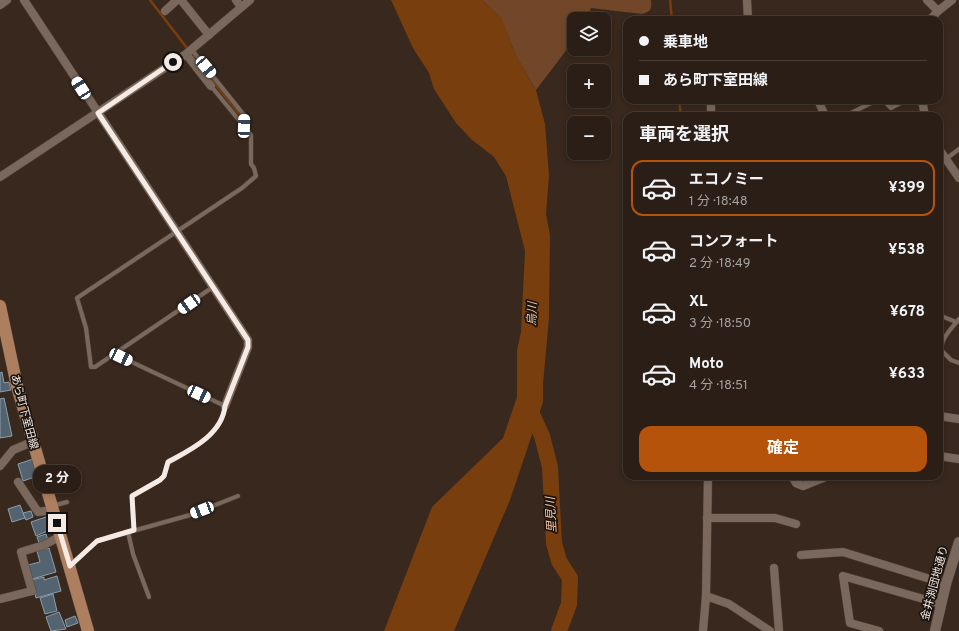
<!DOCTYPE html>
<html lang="ja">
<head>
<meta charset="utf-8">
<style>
  :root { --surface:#2a1e16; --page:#32271f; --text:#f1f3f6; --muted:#a5a2a1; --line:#463c35; --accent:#b45309 }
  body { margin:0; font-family:Overpass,"Noto Sans JP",sans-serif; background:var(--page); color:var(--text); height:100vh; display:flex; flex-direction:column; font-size:15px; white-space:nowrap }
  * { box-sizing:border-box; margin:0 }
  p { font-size:13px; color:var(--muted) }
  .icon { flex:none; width:22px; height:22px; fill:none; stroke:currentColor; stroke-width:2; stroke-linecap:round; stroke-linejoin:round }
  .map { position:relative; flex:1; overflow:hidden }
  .details { position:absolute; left:623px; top:112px; width:320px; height:368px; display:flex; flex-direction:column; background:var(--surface); border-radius:12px; box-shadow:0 2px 6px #0003,0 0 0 1px var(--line) }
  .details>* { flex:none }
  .guide { position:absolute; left:623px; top:16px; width:320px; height:88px; border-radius:12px; box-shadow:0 2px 6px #0003,0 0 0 1px var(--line); display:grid; align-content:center; height:88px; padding:0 16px; background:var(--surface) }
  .tools { position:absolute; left:567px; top:12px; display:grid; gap:8px }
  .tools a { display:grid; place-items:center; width:44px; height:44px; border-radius:8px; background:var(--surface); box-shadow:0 2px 6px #0003,0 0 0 1px var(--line); font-size:20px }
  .end { position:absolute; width:18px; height:18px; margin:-9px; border:5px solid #f5eae4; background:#111; box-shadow:0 0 0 2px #111 }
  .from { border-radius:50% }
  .bubble { position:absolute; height:28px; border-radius:12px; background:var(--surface); box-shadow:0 2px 6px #0003,0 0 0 1px var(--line); font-size:13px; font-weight:700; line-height:28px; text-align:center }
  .car { position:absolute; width:12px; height:24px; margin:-12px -6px; border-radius:5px; box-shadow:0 0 3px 1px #0007; background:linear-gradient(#fff 24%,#345 0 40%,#fff 0 76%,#345 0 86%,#fff 0) }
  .guide b { display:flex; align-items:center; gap:14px; height:38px; font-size:15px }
  .guide b+b { border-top:1px solid var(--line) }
  .guide i { width:10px; height:10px; background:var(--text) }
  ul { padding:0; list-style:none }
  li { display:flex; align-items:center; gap:12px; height:56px; margin:0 8px 6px; padding:0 8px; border:2px solid transparent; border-radius:12px }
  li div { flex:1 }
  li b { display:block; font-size:15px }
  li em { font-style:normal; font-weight:700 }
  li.active { border-color:var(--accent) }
  li>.icon { width:36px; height:36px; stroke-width:1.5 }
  h2 { padding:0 16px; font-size:18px; line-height:48px }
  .action { display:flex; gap:8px; margin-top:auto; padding:8px 16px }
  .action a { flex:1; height:46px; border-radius:12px; background:var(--accent); color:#fff; font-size:16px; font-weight:700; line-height:46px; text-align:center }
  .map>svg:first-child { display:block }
  .green { fill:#724729 }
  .water { fill:#783e0e }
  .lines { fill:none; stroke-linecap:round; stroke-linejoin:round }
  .stream { stroke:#783e0e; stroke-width:2.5 }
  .river { stroke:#783e0e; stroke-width:16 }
  .building { fill:#536370; stroke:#8c9dac }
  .service-casing { stroke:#52453d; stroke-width:5 }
  .minor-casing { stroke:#52453d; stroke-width:9 }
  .tertiary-casing { stroke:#52453d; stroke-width:11 }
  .primary-casing { stroke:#52453d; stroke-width:13 }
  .service { stroke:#7a685c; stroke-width:4 }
  .minor { stroke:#7a685c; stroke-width:8 }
  .tertiary { stroke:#7a685c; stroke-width:10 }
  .primary { stroke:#ae7f5f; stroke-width:12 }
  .route { stroke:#f5eae4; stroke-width:5 }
  .labels { text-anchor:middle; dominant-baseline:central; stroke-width:3.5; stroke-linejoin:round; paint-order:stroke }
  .street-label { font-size:11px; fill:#f5eae4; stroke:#1a130e }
  .water-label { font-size:12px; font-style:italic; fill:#fcc5a3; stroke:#1a130e }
</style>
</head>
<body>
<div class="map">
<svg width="959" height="631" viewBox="0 0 959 631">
  <rect width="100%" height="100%" fill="#38281e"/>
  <!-- green -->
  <path class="green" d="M482 0H651C652 8 651 12 642 14L591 8 587 19H574V40L536 90 516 56 501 18Z"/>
  <!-- water -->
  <path class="water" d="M391 0H482L501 17 516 56 536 90 545 124 549 175 546 214 550 235 549 318 543 384V402L510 500 454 631H384L432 507 503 438 517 397V350L521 332 525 251 506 176 494 157 471 139 456 123 434 89 429 73 413 48Z"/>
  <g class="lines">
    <!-- stream -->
    <g class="stream">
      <path d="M150 0 187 48"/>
      <path d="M670 0 672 20"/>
      <path d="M192 55 243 119"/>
      <path d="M679 100 681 116"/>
    </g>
    <!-- river -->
    <path class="river" d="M527 403 542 436 550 467 554 543 559 561 570 578 569 604 559 631"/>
  </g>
  <!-- building -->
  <g class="building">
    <path d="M2 372 4 383 9 382 11 390 0 392V373Z"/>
    <path d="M4 398 12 436 0 438V399Z"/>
    <path d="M33 459 38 476 23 481 18 464Z"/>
    <path d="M20 505 25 518 12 522 8 509Z"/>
    <path d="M31 511 33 517 26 520 23 513Z"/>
    <path d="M46 517 50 530 36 536 31 522Z"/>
    <path d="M46 534 48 540 39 543 37 537Z"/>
    <path d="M49 548 56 572 32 579 28 565 40 562 37 551Z"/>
    <path d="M57 576 61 591 36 598 31 580 44 577V580Z"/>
    <path d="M53 594 57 611 45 614 40 598Z"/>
    <path d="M59 612 66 629 51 631 46 617Z"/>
    <path d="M75 616 78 623 67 627 65 620Z"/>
  </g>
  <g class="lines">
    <!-- service casing -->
    <g class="service-casing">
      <g id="service">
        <path d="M192 50 244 115V126"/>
        <path d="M211 86 251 135V164L254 168 256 176 242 188 77 298 86 328 91 367H95L213 287"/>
        <path d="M883 100 891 108 906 100"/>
        <path d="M845 116 877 100"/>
        <path d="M946 159 959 149"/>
        <path d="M939 315 956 322"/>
        <path d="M959 319C952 328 941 338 941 350L951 360 959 363"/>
        <path d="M117 353 121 357 225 406C222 435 190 450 168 463L164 476 160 480 132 496 134 530"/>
        <path d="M52 506 67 502"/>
        <path d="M128 532 133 554 149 597"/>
        <path d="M71 564 97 541 190 515 238 496"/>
      </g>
    </g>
    <!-- minor casing -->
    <g class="minor-casing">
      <g id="minor">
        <path d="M24 0 248 340V347L225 406"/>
        <path d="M181 0 209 35"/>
        <path d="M236 0 241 7"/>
        <path d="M747 0 748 20"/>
        <path d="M927 0 938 11"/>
        <path d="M0 5 7 0"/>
        <path d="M165 11 177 0"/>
        <path d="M930 20 938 11 952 0"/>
        <path d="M186 54 211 86"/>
        <path d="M711 100V116"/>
        <path d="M818 100 825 116"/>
        <path d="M922 100 925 116"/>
        <path d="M939 149 959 178"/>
        <path d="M0 177 186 54 250 0"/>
        <path d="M939 416 959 419"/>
        <path d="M939 456 959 459"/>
        <path d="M0 466 13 450 32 442"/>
        <path d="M792 476 796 483 803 486 828 476"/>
        <path d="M18 482 38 512 52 510"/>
        <path d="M707 518H775L796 524"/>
        <path d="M801 555 843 552 946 584"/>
        <path d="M774 568 779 631"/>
        <path d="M706 596 729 604 770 631"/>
        <path d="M0 599 32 591 21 552 44 545 61 536"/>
        <path d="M703 631 706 596 708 476"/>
        <path d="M879 631 850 623 843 576 941 604"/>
      </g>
    </g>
    <!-- tertiary casing -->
    <g class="tertiary-casing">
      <path id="tertiary" d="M935 631 946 584 959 542"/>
    </g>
    <!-- primary casing -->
    <g class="primary-casing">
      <path id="primary" d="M0 306 17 386 88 631"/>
    </g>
    <!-- service -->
    <use href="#service" class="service"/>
    <!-- minor -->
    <use href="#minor" class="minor"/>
    <!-- tertiary -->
    <use href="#tertiary" class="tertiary"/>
    <!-- primary -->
    <use href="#primary" class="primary"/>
  </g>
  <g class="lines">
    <!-- route -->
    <path class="route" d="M57 523 70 566 97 541 134 530 132 496 160 480 164 476 168 462C190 450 222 435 225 406L248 347V340L98 113 173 62"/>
  </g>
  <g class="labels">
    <!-- street labels -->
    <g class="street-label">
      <text transform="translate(24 412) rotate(75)">あら町下室田線</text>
      <text transform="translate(935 583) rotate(-75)">金井渕団地通り</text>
    </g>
    <!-- water labels -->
    <g class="water-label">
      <text transform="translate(533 314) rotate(-88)">烏川</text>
      <text transform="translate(552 515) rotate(-93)">里見川</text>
    </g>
  </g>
</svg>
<div class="tools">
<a><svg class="icon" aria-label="layers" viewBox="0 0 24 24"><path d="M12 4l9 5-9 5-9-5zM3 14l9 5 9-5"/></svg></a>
<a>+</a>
<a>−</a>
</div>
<i class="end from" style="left:173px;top:62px"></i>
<i class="end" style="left:57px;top:523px"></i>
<div class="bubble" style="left:33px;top:465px;width:48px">2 分</div>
<i class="car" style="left:206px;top:67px;rotate:140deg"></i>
<i class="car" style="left:81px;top:88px;rotate:327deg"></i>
<i class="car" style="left:244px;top:126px;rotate:2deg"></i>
<i class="car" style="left:189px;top:304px;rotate:236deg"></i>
<i class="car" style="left:121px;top:357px;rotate:115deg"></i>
<i class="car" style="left:199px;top:394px;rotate:115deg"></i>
<i class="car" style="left:202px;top:510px;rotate:249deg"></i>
<div class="guide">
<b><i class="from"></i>乗車地</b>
<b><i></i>あら町下室田線</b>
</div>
<section class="details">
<h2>車両を選択</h2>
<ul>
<li class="active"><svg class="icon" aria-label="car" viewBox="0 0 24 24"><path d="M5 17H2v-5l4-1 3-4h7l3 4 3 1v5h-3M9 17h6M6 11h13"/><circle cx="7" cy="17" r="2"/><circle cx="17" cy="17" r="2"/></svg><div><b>エコノミー</b><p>1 分 · 18:48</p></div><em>¥399</em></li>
<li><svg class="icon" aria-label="car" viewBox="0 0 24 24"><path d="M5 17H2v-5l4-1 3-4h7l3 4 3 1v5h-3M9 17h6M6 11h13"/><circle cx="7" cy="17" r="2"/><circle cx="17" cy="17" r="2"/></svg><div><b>コンフォート</b><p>2 分 · 18:49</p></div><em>¥538</em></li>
<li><svg class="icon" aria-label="car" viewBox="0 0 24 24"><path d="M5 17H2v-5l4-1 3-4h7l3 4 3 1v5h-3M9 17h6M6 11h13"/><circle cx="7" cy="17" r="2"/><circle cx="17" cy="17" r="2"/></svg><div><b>XL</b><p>3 分 · 18:50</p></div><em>¥678</em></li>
<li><svg class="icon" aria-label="car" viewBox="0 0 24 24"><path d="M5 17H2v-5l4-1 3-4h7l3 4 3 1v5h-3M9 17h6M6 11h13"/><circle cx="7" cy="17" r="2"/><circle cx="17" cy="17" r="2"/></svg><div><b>Moto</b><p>4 分 · 18:51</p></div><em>¥633</em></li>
</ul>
<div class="action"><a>確定</a></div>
</section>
</div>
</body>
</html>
